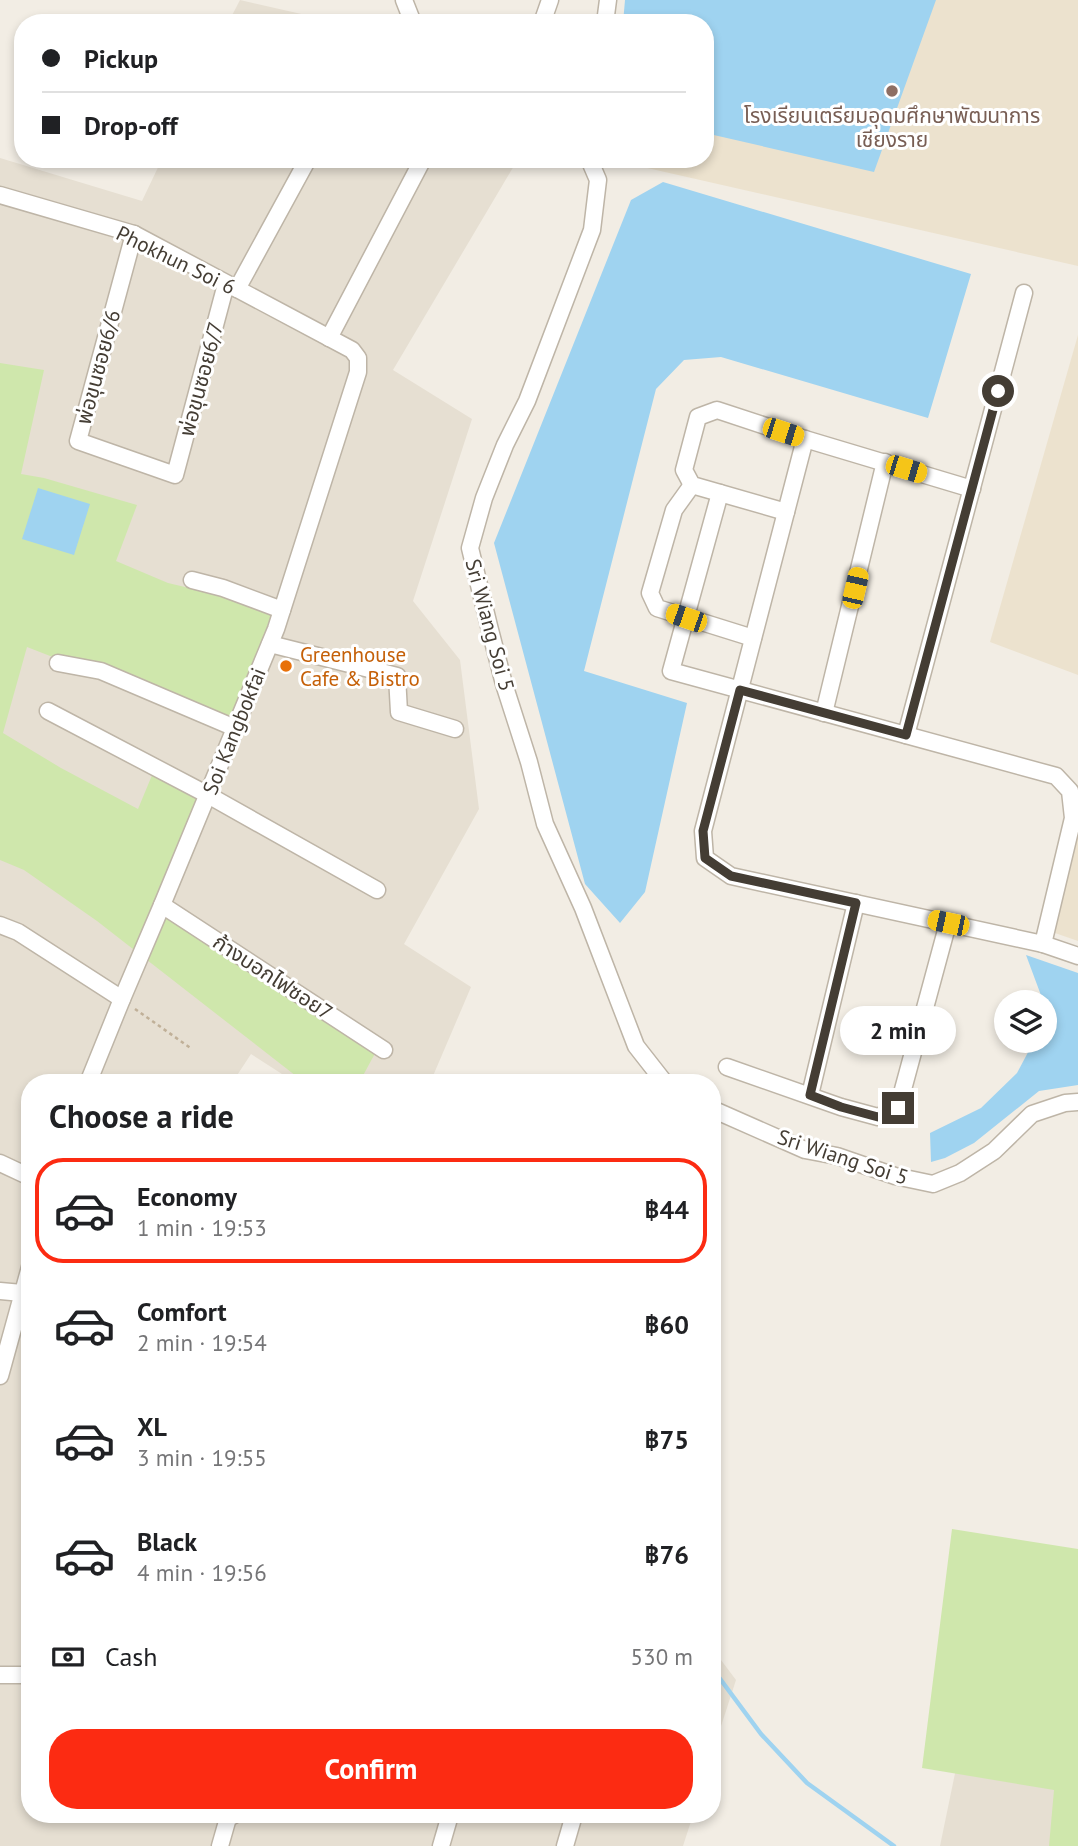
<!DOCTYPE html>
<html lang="en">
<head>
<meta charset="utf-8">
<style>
  :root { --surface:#fff; --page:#f2f2f2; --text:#202124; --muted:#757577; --line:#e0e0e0; --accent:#fc2b12 }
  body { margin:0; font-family:"PT Sans","Noto Sans Thai",sans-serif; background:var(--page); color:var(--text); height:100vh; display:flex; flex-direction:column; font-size:26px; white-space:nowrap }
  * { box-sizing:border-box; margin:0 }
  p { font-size:23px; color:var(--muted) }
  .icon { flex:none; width:38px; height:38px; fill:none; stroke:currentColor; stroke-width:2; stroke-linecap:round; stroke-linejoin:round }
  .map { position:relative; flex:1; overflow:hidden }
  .panel { position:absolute; left:21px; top:1074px; width:700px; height:749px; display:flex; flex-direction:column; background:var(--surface); border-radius:28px; box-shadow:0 4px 10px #0003 }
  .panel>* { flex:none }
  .hud { position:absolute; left:14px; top:14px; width:700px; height:154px; border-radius:28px; box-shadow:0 4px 10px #0003; display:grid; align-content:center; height:154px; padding:0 28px; background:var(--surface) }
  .tools { position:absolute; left:994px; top:990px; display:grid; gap:14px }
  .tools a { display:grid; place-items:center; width:63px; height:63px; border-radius:50%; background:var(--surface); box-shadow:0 4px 10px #0003; font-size:35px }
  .end { position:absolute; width:32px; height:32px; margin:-16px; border:9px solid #443d34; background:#fff; box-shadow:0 0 0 4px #fff }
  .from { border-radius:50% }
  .bubble { position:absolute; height:49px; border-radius:24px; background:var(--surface); box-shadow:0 4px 10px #0003; font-size:23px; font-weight:700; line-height:49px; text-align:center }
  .car { position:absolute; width:21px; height:42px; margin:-21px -10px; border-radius:9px; box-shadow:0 0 5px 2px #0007; background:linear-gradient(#f5c518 24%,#345 0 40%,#f5c518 0 76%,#345 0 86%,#f5c518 0) }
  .hud b { display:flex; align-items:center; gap:24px; height:66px; font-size:26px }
  .hud b+b { border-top:2px solid var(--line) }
  .hud i { width:18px; height:18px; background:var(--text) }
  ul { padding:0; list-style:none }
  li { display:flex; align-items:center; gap:21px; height:105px; margin:0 14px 10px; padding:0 14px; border:4px solid transparent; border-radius:28px }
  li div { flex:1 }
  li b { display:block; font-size:26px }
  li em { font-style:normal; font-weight:700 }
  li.active { border-color:var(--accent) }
  li>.icon { width:63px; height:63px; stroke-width:1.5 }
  h2 { padding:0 28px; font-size:32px; line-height:84px }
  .pay { display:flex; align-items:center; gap:18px; height:77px; padding:0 28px; font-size:26px }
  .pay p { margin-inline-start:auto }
  .action { display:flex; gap:14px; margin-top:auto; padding:14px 28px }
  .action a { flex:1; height:80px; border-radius:28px; background:var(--accent); color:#fff; font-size:28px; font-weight:700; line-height:80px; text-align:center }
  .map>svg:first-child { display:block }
  .residential { fill:#e6dfd2 }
  .education { fill:#ece2ce }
  .green { fill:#cfe7ac }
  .water { fill:#9fd3f0 }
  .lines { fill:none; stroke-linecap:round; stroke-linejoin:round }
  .stream { stroke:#9fd3f0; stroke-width:4.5 }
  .minor-casing { stroke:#beb5a7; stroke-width:19 }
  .path { stroke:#c0b098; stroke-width:2.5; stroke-dasharray:3.5 3.5; stroke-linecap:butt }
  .minor { stroke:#fff; stroke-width:16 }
  .route { stroke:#443d34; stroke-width:9 }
  .education-dot { fill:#8d6e63; stroke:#fff; stroke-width:2.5 }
  .food-dot { fill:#e8710a; stroke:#fff; stroke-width:2.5 }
  .labels { text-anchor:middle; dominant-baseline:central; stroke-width:6; stroke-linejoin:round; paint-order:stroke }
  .education-label { font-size:21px; fill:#785e54; stroke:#fff }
  .street-label { font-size:21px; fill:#443d34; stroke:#fff }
  .food-label { font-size:21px; fill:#c56008; stroke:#fff; text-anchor:start }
</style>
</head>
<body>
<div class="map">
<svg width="1078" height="1846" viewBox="0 0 1078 1846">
  <rect width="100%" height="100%" fill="#f2ede4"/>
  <!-- residential -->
  <g class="residential">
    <path d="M240 0 341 23H228Z"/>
    <path d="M0 158 142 201 162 159H518L393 370 472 419 413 601 460 660 479 809 404 944 471 987 430 1083H296L251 1054 232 1083H30V1815H693L683 1846H0Z"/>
    <path d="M712 1648 736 1680 712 1754Z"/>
    <path d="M959 1754 1054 1770V1846H940Z"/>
  </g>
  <!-- education -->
  <g class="education">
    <path d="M627 0H1078V266L612 160 705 159V23Z"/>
    <path d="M1078 335V675L990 642Z"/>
    <path d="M1078 831V941L1055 933Z"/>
  </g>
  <!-- green -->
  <g class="green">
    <path d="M0 363 44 370 21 474 44 478 137 505 116 561 168 583 282 610 235 728 27 647 3 733 61 768 138 809 155 768 208 795 163 905 379 1046 359 1083H305L97 921 24 870 0 860Z"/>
    <path d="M952 1529 1078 1549V1846H1049L1054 1790 922 1768Z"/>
  </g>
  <!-- water -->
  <g class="water">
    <path d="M625 0H936L874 172 705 133V23H623Z"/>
    <path d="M663 182 971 274 928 418 721 357 684 360 656 389 584 671 687 703 645 892 620 923 585 884 494 543 631 200Z"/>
    <path d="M38 488 90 504 74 555 22 539Z"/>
    <path d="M1026 955 1078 973V1085L1039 1091 974 1143 945 1158 931 1162 930 1133 981 1108 1017 1073 1034 1041H1045V1003H1041L1042 998Z"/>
  </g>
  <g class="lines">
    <!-- stream -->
    <path class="stream" d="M712 1668 761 1734 807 1783 894 1846"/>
    <!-- minor casing -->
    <g class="minor-casing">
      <g id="minor">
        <path d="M404 0 413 23"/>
        <path d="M542 23 550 0"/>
        <path d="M605 23 608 0"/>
        <path d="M589 159 598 180 592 230 527 401 505 445 484 498 470 548 489 626 504 684 529 762 545 824 583 908 636 1046 665 1083"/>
        <path d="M0 195 134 234 352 350 358 358V372L276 629 162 905 122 999 88 1083"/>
        <path d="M134 234 78 441 175 475 226 284"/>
        <path d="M237 289 308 159"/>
        <path d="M329 338 423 159"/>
        <path d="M805 439 703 831 705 858 731 876 1043 944 1078 956"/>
        <path d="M692 485 674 510 650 593 657 608 753 638"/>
        <path d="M720 493 671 671 1056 776 1070 791 1073 818 1043 944"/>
        <path d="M786 512 692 485 684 470 698 417 717 410 805 439 972 489"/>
        <path d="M192 580 223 588 282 610"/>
        <path d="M270 644 397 676 399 712 455 729"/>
        <path d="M58 663 101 671 235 728"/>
        <path d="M48 711 208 795 377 890"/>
        <path d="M824 713 885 462"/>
        <path d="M906 735 1024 293"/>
        <path d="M162 905 384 1050"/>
        <path d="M0 925 18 932 122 999"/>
        <path d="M727 1067 841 1107 878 1117 898 1108 948 923"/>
        <path d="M810 1095 856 903"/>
        <path d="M712 1109 805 1150 837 1156 895 1176 933 1184 960 1173 994 1151 1032 1114 1065 1103 1078 1102"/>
        <path d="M0 1163 30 1177"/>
        <path d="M0 1291 22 1293"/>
        <path d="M0 1376 30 1267"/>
        <path d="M0 1675H30"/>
        <path d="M220 1846 228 1818 234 1815"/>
        <path d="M441 1846 450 1815"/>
        <path d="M565 1846 574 1815"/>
      </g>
    </g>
    <!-- path -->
    <path class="path" d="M135 1009 192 1049"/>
    <!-- minor -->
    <use href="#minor" class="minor"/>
  </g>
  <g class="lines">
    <!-- route -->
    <path class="route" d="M898 1108 878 1117 841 1107 810 1095 856 903 731 876 705 858 703 831 740 690 906 735 998 391"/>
  </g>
  <!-- markers -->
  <circle class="education-dot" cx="892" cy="91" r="7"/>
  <circle class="food-dot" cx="286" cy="666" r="7"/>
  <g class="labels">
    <!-- education labels -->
    <g class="education-label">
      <text x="892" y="115">โรงเรียนเตรียมอุดมศึกษาพัฒนาการ<tspan x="892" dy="24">เชียงราย</tspan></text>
    </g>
    <!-- street labels -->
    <g class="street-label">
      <text transform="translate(176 260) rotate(26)">Phokhun Soi 6</text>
      <text transform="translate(98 367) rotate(-75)">พ่อขุนซอย6/6</text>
      <text transform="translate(201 379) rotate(-75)">พ่อขุนซอย6/7</text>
      <text transform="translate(490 625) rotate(75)">Sri Wiang Soi 5</text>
      <text transform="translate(234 731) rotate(-68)">Soi Kangbokfai</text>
      <text transform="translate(273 977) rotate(33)">ก้างบอกไฟซอย7</text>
      <text transform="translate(843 1157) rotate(18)">Sri Wiang Soi 5</text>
    </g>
    <!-- food labels -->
    <g class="food-label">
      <text x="300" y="654">Greenhouse<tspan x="300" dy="24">Cafe &amp; Bistro</tspan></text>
    </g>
  </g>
</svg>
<div class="tools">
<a><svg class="icon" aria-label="layers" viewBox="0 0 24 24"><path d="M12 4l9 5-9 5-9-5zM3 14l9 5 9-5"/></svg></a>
</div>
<i class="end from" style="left:998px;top:391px"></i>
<i class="end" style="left:898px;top:1108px"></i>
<div class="bubble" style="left:840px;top:1006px;width:116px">2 min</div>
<i class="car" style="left:783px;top:432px;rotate:108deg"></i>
<i class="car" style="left:906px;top:469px;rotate:107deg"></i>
<i class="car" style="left:855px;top:588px;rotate:13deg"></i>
<i class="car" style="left:686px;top:618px;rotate:289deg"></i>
<i class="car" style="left:948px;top:923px;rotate:282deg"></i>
<div class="hud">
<b><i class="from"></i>Pickup</b>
<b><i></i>Drop-off</b>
</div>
<section class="panel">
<h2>Choose a ride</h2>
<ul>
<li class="active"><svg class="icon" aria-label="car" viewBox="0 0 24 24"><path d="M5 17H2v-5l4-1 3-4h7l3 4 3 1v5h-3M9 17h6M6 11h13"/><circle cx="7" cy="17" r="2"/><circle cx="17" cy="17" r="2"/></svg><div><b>Economy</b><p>1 min · 19:53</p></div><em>฿44</em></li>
<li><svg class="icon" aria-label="car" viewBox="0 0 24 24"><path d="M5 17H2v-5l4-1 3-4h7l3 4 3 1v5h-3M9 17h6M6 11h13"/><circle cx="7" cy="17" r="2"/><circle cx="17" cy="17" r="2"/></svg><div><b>Comfort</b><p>2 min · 19:54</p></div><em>฿60</em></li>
<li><svg class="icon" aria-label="car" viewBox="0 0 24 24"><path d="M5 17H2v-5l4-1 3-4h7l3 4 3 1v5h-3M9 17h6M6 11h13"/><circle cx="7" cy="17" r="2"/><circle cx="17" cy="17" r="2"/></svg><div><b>XL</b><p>3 min · 19:55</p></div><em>฿75</em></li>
<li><svg class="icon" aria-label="car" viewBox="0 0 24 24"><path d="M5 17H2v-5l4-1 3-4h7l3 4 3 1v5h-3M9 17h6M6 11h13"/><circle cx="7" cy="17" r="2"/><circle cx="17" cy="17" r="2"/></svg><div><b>Black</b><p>4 min · 19:56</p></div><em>฿76</em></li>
</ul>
<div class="pay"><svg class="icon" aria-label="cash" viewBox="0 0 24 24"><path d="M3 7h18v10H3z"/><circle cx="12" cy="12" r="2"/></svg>Cash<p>530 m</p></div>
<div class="action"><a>Confirm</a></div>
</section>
</div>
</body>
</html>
